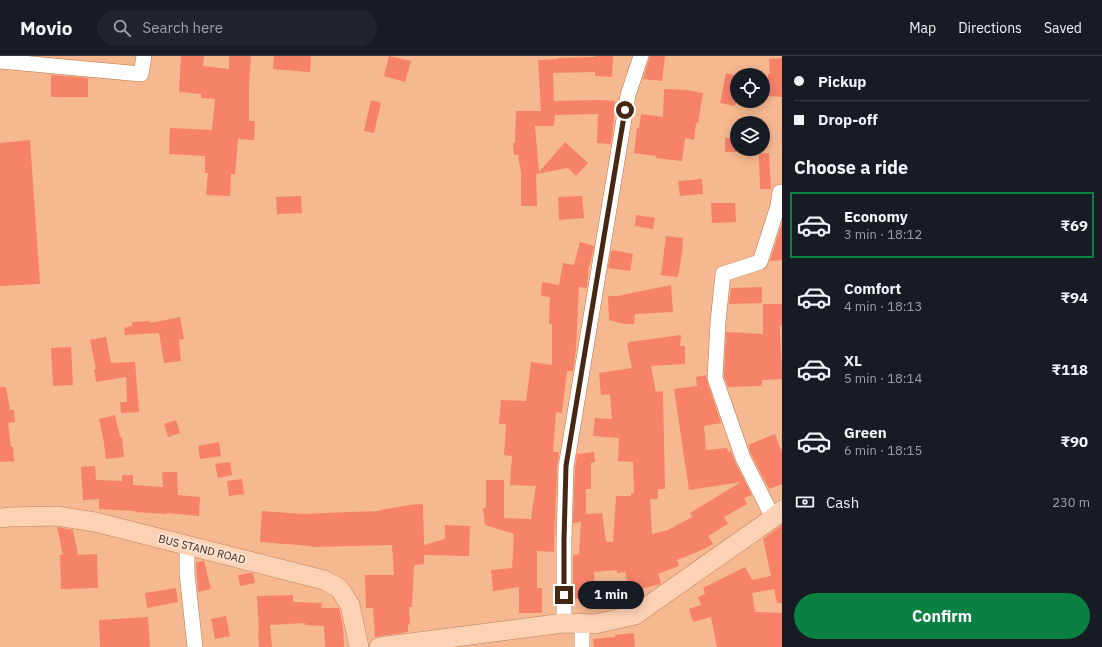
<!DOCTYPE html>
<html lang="en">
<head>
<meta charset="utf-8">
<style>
  :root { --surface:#171b24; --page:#20242c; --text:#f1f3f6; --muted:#9ea1a6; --line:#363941; --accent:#0b8043 }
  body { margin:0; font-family:"IBM Plex Sans",sans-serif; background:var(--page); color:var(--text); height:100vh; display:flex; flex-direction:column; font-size:15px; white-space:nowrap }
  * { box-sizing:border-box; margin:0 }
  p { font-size:13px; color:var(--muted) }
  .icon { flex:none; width:22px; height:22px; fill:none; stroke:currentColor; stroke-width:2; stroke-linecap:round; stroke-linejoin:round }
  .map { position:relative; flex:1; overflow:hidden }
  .drawer { display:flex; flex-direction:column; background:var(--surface); width:320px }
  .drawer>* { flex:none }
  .hud { display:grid; align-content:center; height:88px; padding:0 12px; background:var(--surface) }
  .controls { position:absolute; left:730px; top:12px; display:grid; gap:8px }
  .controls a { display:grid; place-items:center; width:40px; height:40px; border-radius:50%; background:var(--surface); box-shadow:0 2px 10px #0003; font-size:20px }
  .end { position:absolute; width:18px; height:18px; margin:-9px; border:5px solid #452713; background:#fff; box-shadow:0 0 0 2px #fff }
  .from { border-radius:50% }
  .bubble { position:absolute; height:28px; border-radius:14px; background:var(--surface); box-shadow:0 2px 10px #0003; font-size:13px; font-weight:700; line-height:28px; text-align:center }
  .hud b { display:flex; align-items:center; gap:14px; height:38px; font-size:15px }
  .hud b+b { border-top:1px solid var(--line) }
  .hud i { width:10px; height:10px; background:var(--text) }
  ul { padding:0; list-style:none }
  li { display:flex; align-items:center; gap:12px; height:66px; margin:0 8px 6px; padding:0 4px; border:2px solid transparent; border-radius:0px }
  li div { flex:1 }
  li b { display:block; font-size:15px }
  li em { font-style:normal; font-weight:700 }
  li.on { border-color:var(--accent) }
  li>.icon { width:36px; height:36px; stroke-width:1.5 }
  h2 { padding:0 12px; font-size:18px; line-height:48px }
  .pay { display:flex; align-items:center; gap:10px; height:44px; padding:0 12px; font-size:15px }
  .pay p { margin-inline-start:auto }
  .cta { display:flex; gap:8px; margin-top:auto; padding:8px 12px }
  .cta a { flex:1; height:46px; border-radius:24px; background:var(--accent); color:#fff; font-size:16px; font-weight:700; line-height:46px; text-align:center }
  header { display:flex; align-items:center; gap:24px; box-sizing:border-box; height:56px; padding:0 20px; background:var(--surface); border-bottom:1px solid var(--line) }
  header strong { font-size:19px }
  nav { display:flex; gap:22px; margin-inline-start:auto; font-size:14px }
  .search { width:280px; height:36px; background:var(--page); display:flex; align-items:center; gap:10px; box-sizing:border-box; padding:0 14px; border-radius:22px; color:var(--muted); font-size:15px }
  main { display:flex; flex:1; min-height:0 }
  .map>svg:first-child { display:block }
  .building { fill:#f68268 }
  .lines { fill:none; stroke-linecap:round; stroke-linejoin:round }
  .minor-casing { stroke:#ba7342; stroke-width:16 }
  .major-casing { stroke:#bc815b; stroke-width:20 }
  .minor { stroke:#fff; stroke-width:15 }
  .major { stroke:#fdd1b4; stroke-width:19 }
  .route { stroke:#452713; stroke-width:5 }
  .labels { text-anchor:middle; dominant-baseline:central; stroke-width:4; stroke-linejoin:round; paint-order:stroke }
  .street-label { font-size:11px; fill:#452713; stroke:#fbe3d4 }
</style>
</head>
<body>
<header>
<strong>Movio</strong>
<div class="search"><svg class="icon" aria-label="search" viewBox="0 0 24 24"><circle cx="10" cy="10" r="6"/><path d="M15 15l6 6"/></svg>Search here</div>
<nav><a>Map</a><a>Directions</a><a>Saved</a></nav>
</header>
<main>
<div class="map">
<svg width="782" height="591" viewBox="0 0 782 591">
  <rect width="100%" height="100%" fill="#f5b891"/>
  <!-- building -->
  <g class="building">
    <path d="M181 0H204L203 10 229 13V0H251L249 29V65H255L254 84 238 83 235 118H231L230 140 206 139 208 117H205V100L169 98 170 72 212 74 215 43 201 42V38L179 36Z"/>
    <path d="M274 0H311L310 16 273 13Z"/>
    <path d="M389 0 411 5 405 26 384 20Z"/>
    <path d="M595 0H613L612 21 595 20V16L553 17 554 45 600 44 615 45 613 72 611 88 597 87 598 58 555 59 554 70H535L539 116 565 86 588 107 576 120 568 112 536 118 537 150H521V116L518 99H514L513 87H515L516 55H541L538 4 558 3V2L595 1Z"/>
    <path d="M650 0H665L662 25 643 23Z"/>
    <path d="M782 2V41L767 40 768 18H770L769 3Z"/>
    <path d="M726 17 737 20V41L735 50 720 47Z"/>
    <path d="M51 19 88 22V41H51Z"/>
    <path d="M664 33 687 34 703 37 698 67H696L694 84 685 82 682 105 656 102V100L634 97 637 72H639L641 58 663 61Z"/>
    <path d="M371 44 381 47 374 77 364 75Z"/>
    <rect x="725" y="82" width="12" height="14"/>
    <path d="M30 84 40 228 0 230V87Z"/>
    <path d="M769 97 771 133H760L759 98Z"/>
    <path d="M702 123 703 138 680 140 678 125Z"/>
    <path d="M301 140 302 157 277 158 276 141Z"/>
    <path d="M582 140 584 162 559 164 558 141Z"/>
    <path d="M711 147H735L736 166 712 167Z"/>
    <path d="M636 159 655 162 653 173 635 170Z"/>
    <path d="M782 167V204L770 205Z"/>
    <path d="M666 180 683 182 682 190H683L678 221 661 219Z"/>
    <path d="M580 186 594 190 590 210 589 209 587 232 579 231 576 294 573 315H567L562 357 556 356 553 396H559L557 411 554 496 537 495V532H542V557H519V531L493 535 491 514 512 512 514 478 485 469 483 452H486V424H504V462L531 463 536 430 510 429 512 400 504 399 506 368H499L501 344 526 345 531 306 552 309V268H549L550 241 541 240 542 226 559 229 563 207 574 209Z"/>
    <path d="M612 194 633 198 630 215 608 212 611 195H612Z"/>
    <path d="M671 229 673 256 635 258 634 268H624L609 264 608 240H617Z"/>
    <path d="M762 231V247L729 248 731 232Z"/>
    <path d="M763 248H782V269H780L782 323 762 324V330L728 331 724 321 726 276 763 278Z"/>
    <path d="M180 261 184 283 179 284 181 305 164 307 159 277 125 279 124 272 132 270V266L150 265V267Z"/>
    <path d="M681 279 680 290H685V308L651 310 656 336 663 335 665 433H658V443H650L652 478 668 474 692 461 690 457 741 426 689 434 674 333 697 330 696 321 706 319 707 325 721 367 704 370 706 394 727 392 728 396 731 395 735 406 752 439 744 442 747 448 724 461 728 468 708 480 713 488 702 494 677 504 679 510 658 518 661 527 660 528 630 536 625 516 617 517V514L594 516 595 542 573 543V499L579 498 581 466 573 467 575 412 577 398 594 396 595 406 591 407V433H586V458L602 457 606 486H613L616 440H631V437H634L633 406 618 405 619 382 593 380 595 362 612 363 610 338 601 339 599 317 632 312 627 288 629 287V286Z"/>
    <path d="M106 281 111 307 135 306 139 356 121 357 120 346H127L126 321 96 326 94 313H96L90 284Z"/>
    <path d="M71 291 73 329 53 330 51 292Z"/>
    <path d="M0 331H6L10 354H14L15 366 8 367 11 391H13L14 405 0 406Z"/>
    <path d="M115 359 120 381H122L124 401 106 403 104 387 99 363Z"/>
    <path d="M176 364 180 377 168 381 164 368Z"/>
    <path d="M775 378 782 397V428L769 433 751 398 748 389Z"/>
    <path d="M219 386 221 400 200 403 198 390Z"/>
    <path d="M230 406 232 419 218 422 215 408Z"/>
    <path d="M95 410 96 424 122 425V419H133V429L163 431 162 416H177L178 439 200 441 199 460 167 457V458L135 456V455L99 453V443L83 444 81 411Z"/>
    <path d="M242 423 244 438 229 440 227 425Z"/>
    <path d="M423 448 424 489 445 483V469L470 470 469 500 424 499V508L414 509 412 551H409L410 568 408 569V576L375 581 373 552H366L365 519H394L392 489 311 491V490L260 486 262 455 303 458 350 456 380 455V454L409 449Z"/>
    <path d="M782 469V547H777L774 533 752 537 755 556 782 557V591H717L711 561 693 566 689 553 701 549 698 541 705 538 703 532 745 511 752 524 771 520 763 483Z"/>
    <path d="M57 471 73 474 78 499 97 498 98 532 61 533 60 499H63Z"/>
    <path d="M203 505H204L211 533 198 536 196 506Z"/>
    <path d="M250 517H253L255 527 240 530 238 519Z"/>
    <path d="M176 532 178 546 147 552 145 537Z"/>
    <path d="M293 539V546L322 547 321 552H339L343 571 344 591H325L324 570 305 569V567L270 569 272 591H259L258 574H259L257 540Z"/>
    <path d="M226 560 230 580 215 583 211 563Z"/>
    <path d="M148 561 150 591H100L99 564Z"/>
    <path d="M634 577 635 591H594L593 583 615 581V579Z"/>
  </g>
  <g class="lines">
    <!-- minor casing -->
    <g class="minor-casing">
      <g id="minor">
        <path d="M0 5 141 18 144 0"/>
        <path d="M773 462 743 402 715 322 718 266 723 218 760 206 778 150 780 136"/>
        <path d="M187 490V517L195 591"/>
        <path d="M564 567V484L566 411 628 39 641 0"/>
        <path d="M582 567V591"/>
      </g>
    </g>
    <!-- major casing -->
    <g class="major-casing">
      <g id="major">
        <path d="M0 462 10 461 57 460 95 466 324 524 339 532 350 549 359 591"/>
        <path d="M379 591 564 567 595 568 635 559 773 462 782 454"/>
      </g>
    </g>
    <!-- minor -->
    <use href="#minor" class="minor"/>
    <!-- major -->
    <use href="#major" class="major"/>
  </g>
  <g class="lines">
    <!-- route -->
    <path class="route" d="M564 539V484L566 410 625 54"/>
  </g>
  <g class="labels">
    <!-- street labels -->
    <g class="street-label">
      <text transform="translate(202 493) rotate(14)">BUS STAND ROAD</text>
    </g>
  </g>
</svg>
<div class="controls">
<a><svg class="icon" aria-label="locate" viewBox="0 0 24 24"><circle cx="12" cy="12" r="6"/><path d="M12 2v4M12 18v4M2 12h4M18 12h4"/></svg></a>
<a><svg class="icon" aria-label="layers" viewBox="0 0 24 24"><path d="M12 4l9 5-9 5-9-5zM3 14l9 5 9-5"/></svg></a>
</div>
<i class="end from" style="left:625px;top:54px"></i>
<i class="end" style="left:564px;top:539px"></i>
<div class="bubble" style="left:578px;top:525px;width:66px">1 min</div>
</div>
<section class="drawer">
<div class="hud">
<b><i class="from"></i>Pickup</b>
<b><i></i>Drop-off</b>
</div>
<h2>Choose a ride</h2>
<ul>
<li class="on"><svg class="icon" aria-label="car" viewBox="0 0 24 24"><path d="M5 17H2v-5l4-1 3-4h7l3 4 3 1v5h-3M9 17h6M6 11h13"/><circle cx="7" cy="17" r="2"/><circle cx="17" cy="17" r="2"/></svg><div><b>Economy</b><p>3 min · 18:12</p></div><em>₹69</em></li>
<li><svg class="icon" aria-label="car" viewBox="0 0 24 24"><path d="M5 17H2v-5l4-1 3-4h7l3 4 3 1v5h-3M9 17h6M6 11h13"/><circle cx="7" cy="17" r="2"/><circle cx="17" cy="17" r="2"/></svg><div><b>Comfort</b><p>4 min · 18:13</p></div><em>₹94</em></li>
<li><svg class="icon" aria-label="car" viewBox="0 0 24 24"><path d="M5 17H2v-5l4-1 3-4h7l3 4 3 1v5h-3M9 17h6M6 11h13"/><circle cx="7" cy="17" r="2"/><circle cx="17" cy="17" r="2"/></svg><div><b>XL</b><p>5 min · 18:14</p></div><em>₹118</em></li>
<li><svg class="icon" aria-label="car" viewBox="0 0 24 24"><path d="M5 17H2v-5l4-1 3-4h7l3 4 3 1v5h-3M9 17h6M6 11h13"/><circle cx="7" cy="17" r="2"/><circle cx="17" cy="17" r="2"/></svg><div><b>Green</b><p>6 min · 18:15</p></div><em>₹90</em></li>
</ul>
<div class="pay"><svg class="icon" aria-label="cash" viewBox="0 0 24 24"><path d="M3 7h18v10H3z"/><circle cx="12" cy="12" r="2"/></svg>Cash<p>230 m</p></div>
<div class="cta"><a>Confirm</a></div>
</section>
</main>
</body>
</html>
